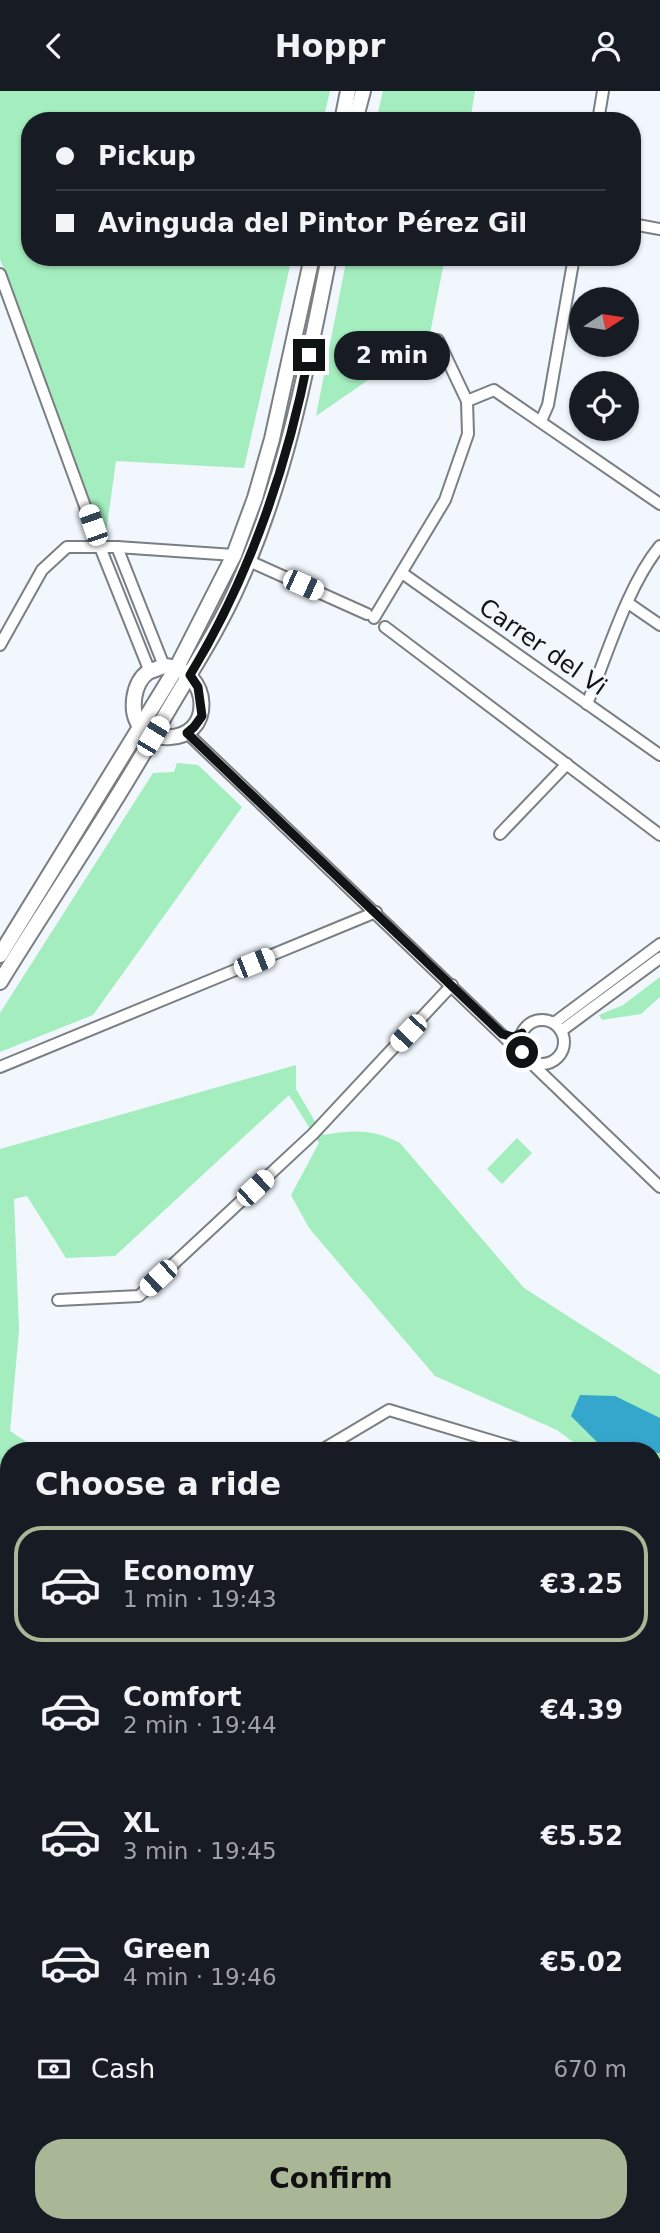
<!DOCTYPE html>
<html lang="en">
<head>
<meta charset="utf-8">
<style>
  :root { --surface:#171b24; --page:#20242c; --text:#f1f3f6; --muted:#9ea1a6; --line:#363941; --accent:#a9b796 }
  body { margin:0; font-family:"DejaVu Sans",sans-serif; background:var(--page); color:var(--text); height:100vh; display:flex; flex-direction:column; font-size:26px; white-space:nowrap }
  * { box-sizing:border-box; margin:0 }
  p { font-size:23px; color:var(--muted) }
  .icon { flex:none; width:38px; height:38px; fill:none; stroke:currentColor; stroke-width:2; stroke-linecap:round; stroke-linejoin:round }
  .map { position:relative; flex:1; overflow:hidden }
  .side { position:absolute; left:0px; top:1351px; width:662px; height:791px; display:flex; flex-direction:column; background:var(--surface); border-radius:28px 28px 0 0; box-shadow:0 2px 5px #0004 }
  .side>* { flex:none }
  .guide { position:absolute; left:21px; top:21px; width:620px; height:154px; border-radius:28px; box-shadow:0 2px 5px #0004; display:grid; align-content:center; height:154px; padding:0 35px; background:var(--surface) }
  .needle { width:46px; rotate:78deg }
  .controls { position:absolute; left:569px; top:196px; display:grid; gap:14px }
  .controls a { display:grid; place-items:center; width:70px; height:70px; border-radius:50%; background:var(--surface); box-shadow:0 2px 5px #0004; font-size:35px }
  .end { position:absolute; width:32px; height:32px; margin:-16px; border:9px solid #101314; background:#fff; box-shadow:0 0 0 4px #fff }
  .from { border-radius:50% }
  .bubble { position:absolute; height:49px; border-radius:24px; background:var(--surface); box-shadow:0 2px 5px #0004; font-size:23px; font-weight:700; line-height:49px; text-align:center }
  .car { position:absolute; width:21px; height:42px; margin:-21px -10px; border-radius:9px; box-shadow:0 0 5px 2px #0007; background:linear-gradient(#fff 24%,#345 0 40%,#fff 0 76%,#345 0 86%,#fff 0) }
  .guide b { display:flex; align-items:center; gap:24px; height:66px; font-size:26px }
  .guide b+b { border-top:2px solid var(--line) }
  .guide i { width:18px; height:18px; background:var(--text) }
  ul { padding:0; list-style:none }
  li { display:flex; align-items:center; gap:21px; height:116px; margin:0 14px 10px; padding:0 21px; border:4px solid transparent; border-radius:28px }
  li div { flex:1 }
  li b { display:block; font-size:26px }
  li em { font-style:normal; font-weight:700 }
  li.active { border-color:var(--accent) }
  li>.icon { width:63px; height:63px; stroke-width:1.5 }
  h2 { padding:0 35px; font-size:32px; line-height:84px }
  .pay { display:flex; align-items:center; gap:18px; height:77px; padding:0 35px; font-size:26px }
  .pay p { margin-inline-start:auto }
  .button { display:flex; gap:14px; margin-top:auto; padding:14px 35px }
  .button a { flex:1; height:80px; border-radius:28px; background:var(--accent); color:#111; font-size:28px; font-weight:700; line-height:80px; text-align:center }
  header { display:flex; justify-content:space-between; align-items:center; height:91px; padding:0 35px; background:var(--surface); font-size:32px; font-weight:700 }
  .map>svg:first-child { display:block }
  .green { fill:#a3edbe }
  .water { fill:#35a7cc }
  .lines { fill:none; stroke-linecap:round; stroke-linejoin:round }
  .minor-casing { stroke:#797f83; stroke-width:14 }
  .major-casing { stroke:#797f83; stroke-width:18 }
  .minor { stroke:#fff; stroke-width:10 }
  .major { stroke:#fff; stroke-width:14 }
  .route { stroke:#101314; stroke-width:9 }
  .labels { text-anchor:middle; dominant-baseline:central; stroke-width:6; stroke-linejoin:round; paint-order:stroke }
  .street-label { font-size:24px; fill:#101314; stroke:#f1f7fc }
</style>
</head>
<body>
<header><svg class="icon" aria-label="back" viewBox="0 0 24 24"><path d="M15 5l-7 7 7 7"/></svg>Hoppr<svg class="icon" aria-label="person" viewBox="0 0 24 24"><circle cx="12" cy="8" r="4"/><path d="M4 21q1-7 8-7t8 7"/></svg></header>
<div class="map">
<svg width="660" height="2142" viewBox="0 0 660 2142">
  <rect width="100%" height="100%" fill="#f1f7fc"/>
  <!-- green -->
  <g class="green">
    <path d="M0 0H330L323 30H30V166H292L244 377 116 370 105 449 0 168Z"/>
    <path d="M383 0H475L470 30H376Z"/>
    <path d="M347 166H445L424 273 384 278 316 325Z"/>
    <path d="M177 672 198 674 242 716 93 924 0 961V922L153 682 174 681Z"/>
    <path d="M660 886V906L641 923 602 929 599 924 623 914Z"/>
    <path d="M296 974V998L323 1044C353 1039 372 1038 400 1052L524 1197 660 1284V1494L653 1493V1360H585L557 1339 435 1285 309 1137 291 1104 319 1052 289 1004 115 1165 66 1167 27 1105 14 1108 19 1239 10 1340 40 1360H9V1532L0 1536V1058Z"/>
    <path d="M517 1047 532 1062 502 1093 487 1078Z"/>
    <path d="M9 1822V2133H88L81 2142H0V1823Z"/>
    <path d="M660 1936V2041L653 2051V1946Z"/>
    <path d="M126 2133H241L247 2137 243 2142H138Z"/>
    <path d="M520 2133H595L589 2142H514Z"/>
  </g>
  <!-- water -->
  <path class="water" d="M580 1304 615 1305 660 1327V1362L632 1360 597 1351 571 1325Z"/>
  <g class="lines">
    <!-- minor casing -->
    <g class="minor-casing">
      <g id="minor">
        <path d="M598 30 603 0"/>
        <path d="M632 133 660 138"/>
        <path d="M0 183 100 456 150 581"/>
        <path d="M467 310 494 299 660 413"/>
        <path d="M541 330 548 314 574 166"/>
        <path d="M117 456 164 575"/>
        <path d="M249 470 367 523"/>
        <path d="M402 482 660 664"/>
        <path d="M628 512 660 534"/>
        <path d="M374 527 445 409 468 343 467 310 438 249"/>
        <path d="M385 536 660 744"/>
        <path d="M0 554 42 479 67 456H117L234 464"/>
        <path d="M587 613C607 565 627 495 660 455"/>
        <path d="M187 642 524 965"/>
        <path d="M500 743 567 673"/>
        <circle cx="542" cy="951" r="22"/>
        <path d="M554 932 660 853"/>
        <path d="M561 940 660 867"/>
        <path d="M527 968 660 1096"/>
        <path d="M0 976 376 821"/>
        <path d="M58 1209 139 1205 313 1043 452 894"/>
        <path d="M320 1360 389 1319 526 1360"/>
        <path d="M653 1543 660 1542"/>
        <path d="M0 1618 9 1617"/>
        <path d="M653 1713 660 1712"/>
        <path d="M653 1725 660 1724"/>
        <path d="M0 1791 9 1790"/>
        <path d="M0 1805 9 1804"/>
        <path d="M653 1936 660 1926"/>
        <path d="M653 2062 660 2052"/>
        <path d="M114 2133 127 2142"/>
        <path d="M246 2133 257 2142"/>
        <path d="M93 2142 100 2133"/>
        <path d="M507 2142 513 2133"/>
        <path d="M596 2142 603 2133"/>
      </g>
    </g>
    <!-- major casing -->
    <g class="major-casing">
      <g id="major">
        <path d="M342 30 348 0"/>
        <path d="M355 30 363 0"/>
        <path d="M164 575C212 577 216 650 164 646 155 645 145 643 140 635 129 620 133 592 148 581 153 579 159 577 164 575Z"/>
        <path d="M0 864 177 576 234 464 255 407 272 348 312 166"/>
        <path d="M0 891C51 808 106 728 154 644 182 593 216 545 239 492 286 388 307 277 329 166"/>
      </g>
    </g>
    <!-- minor -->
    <use href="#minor" class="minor"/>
    <!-- major -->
    <use href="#major" class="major"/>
  </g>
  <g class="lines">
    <!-- route -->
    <path class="route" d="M309 264C287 377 250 485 190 584L198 596 202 625 194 636 187 642 502 943 513 946 522 942 520 952 522 961"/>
  </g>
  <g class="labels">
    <!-- street labels -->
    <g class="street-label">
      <text transform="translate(543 556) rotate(35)">Carrer del Vi</text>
    </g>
  </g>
</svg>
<div class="controls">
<a><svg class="needle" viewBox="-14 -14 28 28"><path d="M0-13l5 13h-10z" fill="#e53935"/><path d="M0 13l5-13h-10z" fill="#9ea1a6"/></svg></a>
<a><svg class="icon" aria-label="locate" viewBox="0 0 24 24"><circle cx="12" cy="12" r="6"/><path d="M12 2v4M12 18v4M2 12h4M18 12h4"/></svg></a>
</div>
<i class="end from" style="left:522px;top:961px"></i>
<i class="end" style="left:309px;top:264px"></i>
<div class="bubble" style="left:334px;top:240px;width:116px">2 min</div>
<i class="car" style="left:93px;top:434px;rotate:341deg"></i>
<i class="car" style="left:303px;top:494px;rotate:114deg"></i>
<i class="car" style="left:153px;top:645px;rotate:31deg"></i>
<i class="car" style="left:254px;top:872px;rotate:68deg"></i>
<i class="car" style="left:408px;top:942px;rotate:223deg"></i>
<i class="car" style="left:255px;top:1097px;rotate:47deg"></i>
<i class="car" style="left:158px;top:1187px;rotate:227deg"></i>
<div class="guide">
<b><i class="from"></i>Pickup</b>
<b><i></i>Avinguda del Pintor Pérez Gil</b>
</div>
<section class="side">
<h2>Choose a ride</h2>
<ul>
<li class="active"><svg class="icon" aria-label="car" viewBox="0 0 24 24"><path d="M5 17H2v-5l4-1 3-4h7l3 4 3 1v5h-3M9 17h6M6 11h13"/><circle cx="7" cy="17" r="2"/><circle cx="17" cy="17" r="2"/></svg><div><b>Economy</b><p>1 min · 19:43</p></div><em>€3.25</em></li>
<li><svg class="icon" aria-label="car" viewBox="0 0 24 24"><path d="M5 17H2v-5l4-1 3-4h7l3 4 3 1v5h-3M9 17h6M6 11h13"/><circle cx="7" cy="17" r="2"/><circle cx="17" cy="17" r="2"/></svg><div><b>Comfort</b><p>2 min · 19:44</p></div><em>€4.39</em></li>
<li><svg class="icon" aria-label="car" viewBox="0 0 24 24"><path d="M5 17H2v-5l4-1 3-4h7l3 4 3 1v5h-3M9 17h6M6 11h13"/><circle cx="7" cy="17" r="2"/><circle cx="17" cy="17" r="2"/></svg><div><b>XL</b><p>3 min · 19:45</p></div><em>€5.52</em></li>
<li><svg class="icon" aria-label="car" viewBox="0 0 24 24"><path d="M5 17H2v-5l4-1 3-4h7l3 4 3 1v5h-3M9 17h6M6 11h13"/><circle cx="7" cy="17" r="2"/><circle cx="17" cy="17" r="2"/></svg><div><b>Green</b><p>4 min · 19:46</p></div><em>€5.02</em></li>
</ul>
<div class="pay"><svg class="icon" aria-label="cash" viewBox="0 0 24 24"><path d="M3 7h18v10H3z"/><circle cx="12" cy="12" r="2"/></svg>Cash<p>670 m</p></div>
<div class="button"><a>Confirm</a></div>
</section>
</div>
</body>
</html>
